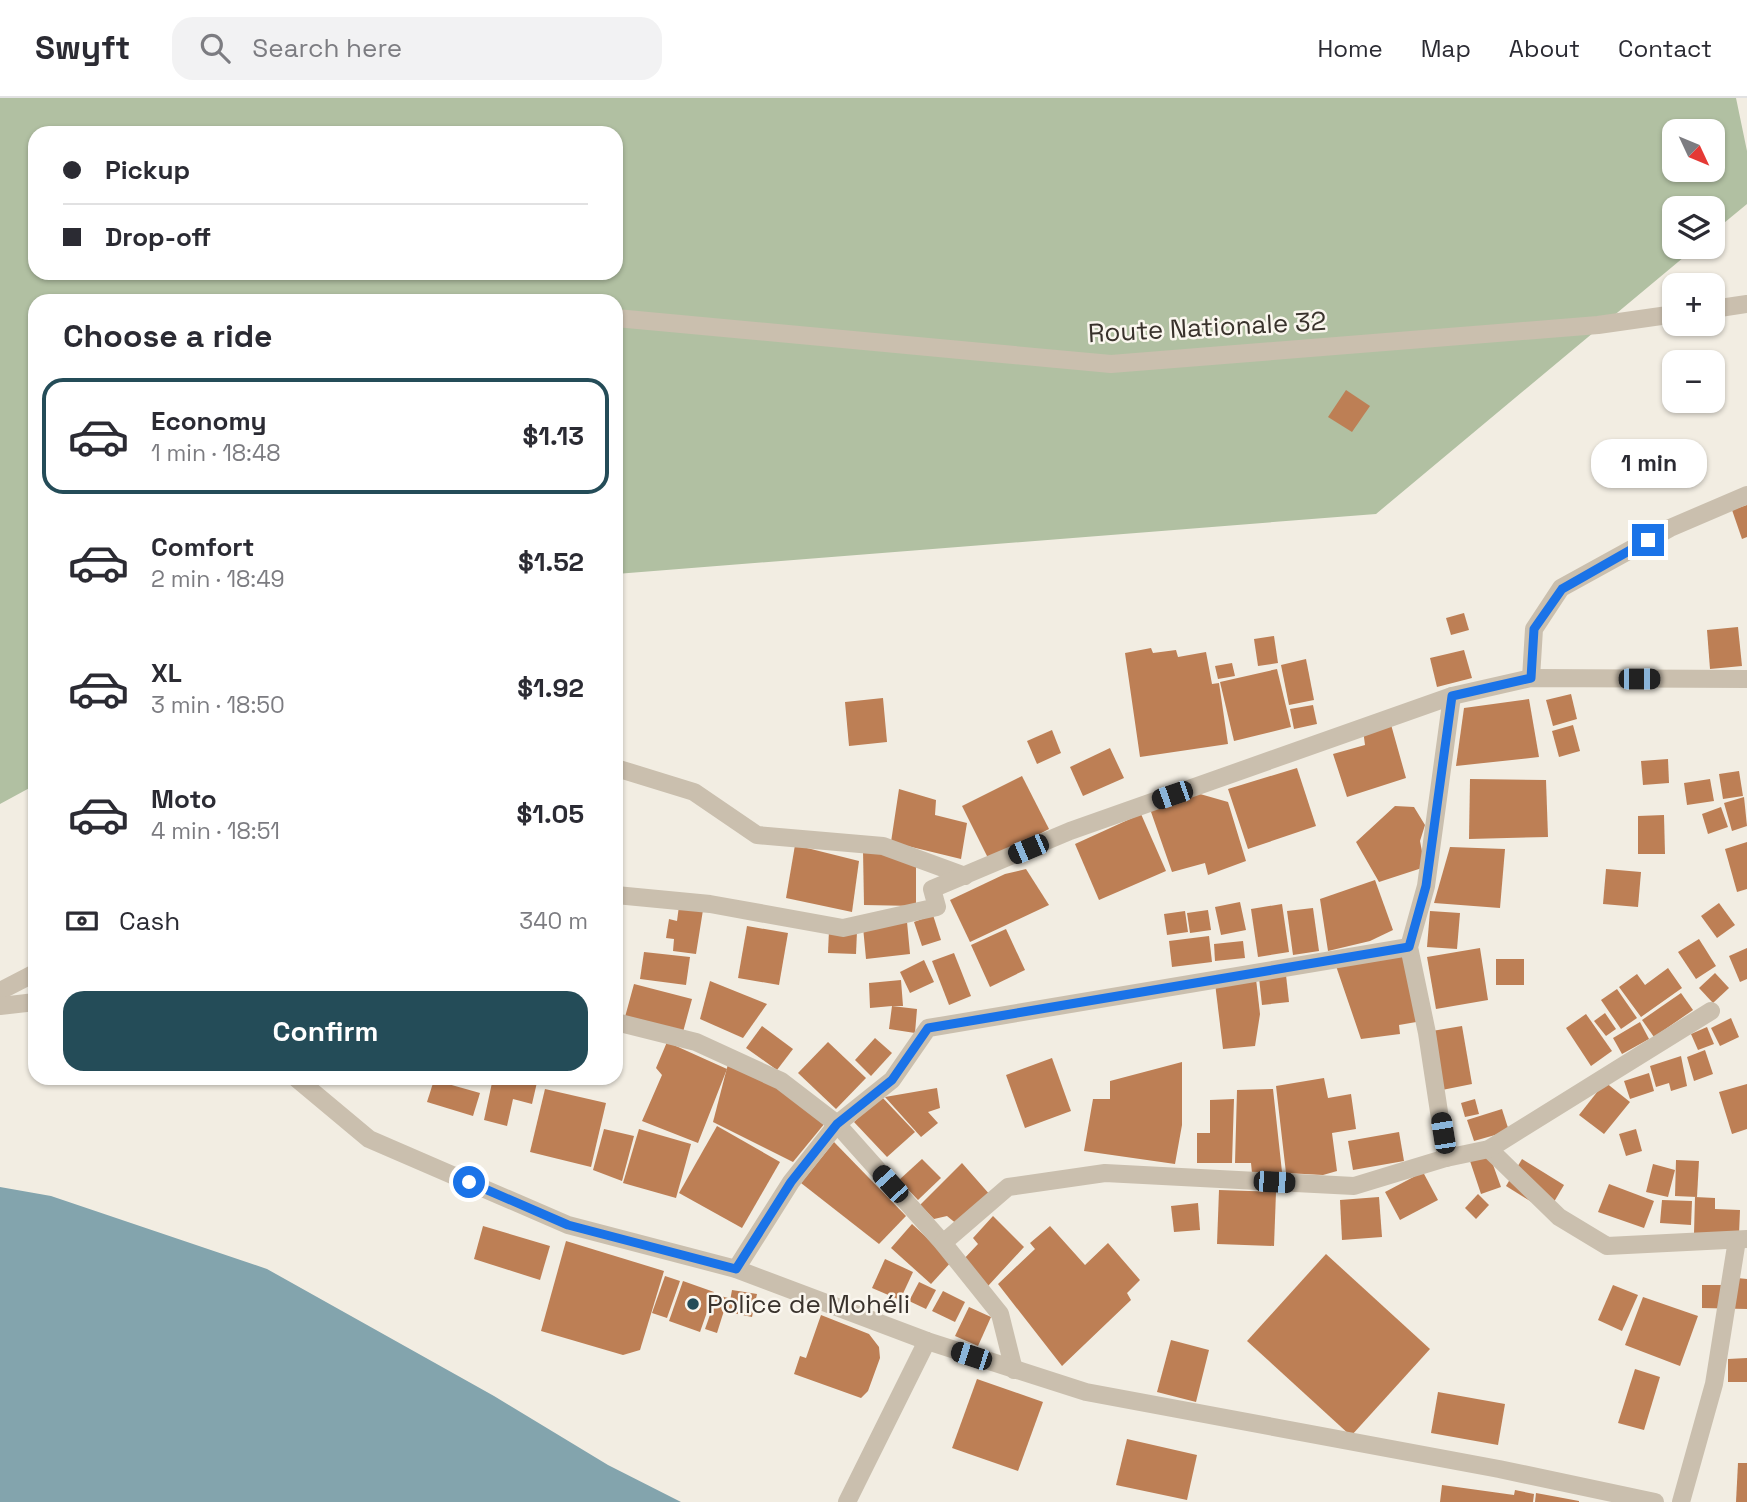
<!DOCTYPE html>
<html lang="en">
<head>
<meta charset="utf-8">
<style>
  :root { --surface:#fff; --page:#f2f2f3; --text:#2b2b33; --muted:#7c7c81; --line:#e1e1e2; --accent:#244c58 }
  body { margin:0; font-family:"Space Grotesk",sans-serif; background:var(--page); color:var(--text); height:100vh; display:flex; flex-direction:column; font-size:26px; white-space:nowrap }
  * { box-sizing:border-box; margin:0 }
  p { font-size:23px; color:var(--muted) }
  .icon { flex:none; width:38px; height:38px; fill:none; stroke:currentColor; stroke-width:2; stroke-linecap:round; stroke-linejoin:round }
  .map { position:relative; flex:1; overflow:hidden }
  .drawer { position:absolute; left:28px; top:196px; width:595px; height:791px; display:flex; flex-direction:column; background:var(--surface); border-radius:21px; box-shadow:0 2px 5px #0004 }
  .drawer>* { flex:none }
  .guide { position:absolute; left:28px; top:28px; width:595px; height:154px; border-radius:21px; box-shadow:0 2px 5px #0004; display:grid; align-content:center; height:154px; padding:0 35px; background:var(--surface) }
  .needle { width:46px; rotate:134deg }
  .controls { position:absolute; left:1662px; top:21px; display:grid; gap:14px }
  .controls a { display:grid; place-items:center; width:63px; height:63px; border-radius:14px; background:var(--surface); box-shadow:0 2px 5px #0004; font-size:35px }
  .end { position:absolute; width:32px; height:32px; margin:-16px; border:9px solid #1a73e8; background:#fff; box-shadow:0 0 0 4px #fff }
  .from { border-radius:50% }
  .bubble { position:absolute; height:49px; border-radius:21px; background:var(--surface); box-shadow:0 2px 5px #0004; font-size:23px; font-weight:700; line-height:49px; text-align:center }
  .car { position:absolute; width:21px; height:42px; margin:-21px -10px; border-radius:9px; box-shadow:0 0 5px 2px #0007; background:linear-gradient(#222 24%,#8ab4d8 0 40%,#222 0 76%,#8ab4d8 0 86%,#222 0) }
  .guide b { display:flex; align-items:center; gap:24px; height:66px; font-size:26px }
  .guide b+b { border-top:2px solid var(--line) }
  .guide i { width:18px; height:18px; background:var(--text) }
  ul { padding:0; list-style:none }
  li { display:flex; align-items:center; gap:21px; height:116px; margin:0 14px 10px; padding:0 21px; border:4px solid transparent; border-radius:21px }
  li div { flex:1 }
  li b { display:block; font-size:26px }
  li em { font-style:normal; font-weight:700 }
  li.on { border-color:var(--accent) }
  li>.icon { width:63px; height:63px; stroke-width:1.5 }
  h2 { padding:0 35px; font-size:32px; line-height:84px }
  .pay { display:flex; align-items:center; gap:18px; height:77px; padding:0 35px; font-size:26px }
  .pay p { margin-inline-start:auto }
  .primary-button { display:flex; gap:14px; margin-top:auto; padding:14px 35px }
  .primary-button a { flex:1; height:80px; border-radius:21px; background:var(--accent); color:#fff; font-size:28px; font-weight:700; line-height:80px; text-align:center }
  header { display:flex; align-items:center; gap:42px; box-sizing:border-box; height:98px; padding:0 35px; background:var(--surface); border-bottom:2px solid var(--line) }
  header strong { font-size:33px }
  nav { display:flex; gap:38px; margin-inline-start:auto; font-size:24px }
  .search { width:490px; height:63px; background:var(--page); display:flex; align-items:center; gap:18px; box-sizing:border-box; padding:0 24px; border-radius:21px; color:var(--muted); font-size:26px }
  .map>svg:first-child { display:block }
  .green { fill:#b1c0a2; fill-rule:evenodd }
  .water { fill:#83a4ad }
  .building { fill:#bd7f55 }
  .lines { fill:none; stroke-linecap:round; stroke-linejoin:round }
  .minor { stroke:#cabfae; stroke-width:18 }
  .route { stroke:#1a73e8; stroke-width:9 }
  .poi-dot { fill:#244c58; stroke:#faf6ee; stroke-width:2.5 }
  .labels { text-anchor:middle; dominant-baseline:central; stroke-width:5; stroke-linejoin:round; paint-order:stroke }
  .street-label { font-size:26px; fill:#39322c; stroke:#faf6ee }
  .poi-label { font-size:26px; fill:#39322c; stroke:#faf6ee; text-anchor:start }
</style>
</head>
<body>
<header>
<strong>Swyft</strong>
<div class="search"><svg class="icon" aria-label="search" viewBox="0 0 24 24"><circle cx="10" cy="10" r="6"/><path d="M15 15l6 6"/></svg>Search here</div>
<nav><a>Home</a><a>Map</a><a>About</a><a>Contact</a></nav>
</header>
<div class="map">
<svg width="1747" height="1404" viewBox="0 0 1747 1404">
  <rect width="100%" height="100%" fill="#f2ede2"/>
  <!-- green -->
  <path class="green" d="M0 0H1736L1747 53V106L1713 134V110H1675V149H1696L1376 416 616 476V203H35V687L0 706ZM1675 33H1713V72H1675ZM35 35H616V175H35Z"/>
  <!-- water -->
  <path class="water" d="M0 1089 51 1098 267 1171 494 1298 608 1367 681 1404H0Z"/>
  <!-- building -->
  <g class="building">
    <path d="M1346 292 1370 308 1352 334 1328 319Z"/>
    <path d="M1747 407V439L1742 441 1732 412Z"/>
    <path d="M1464 515 1469 532 1451 537 1446 520Z"/>
    <path d="M1738 529 1742 568 1710 571 1707 532Z"/>
    <path d="M1274 538 1278 565 1258 568 1254 541Z"/>
    <path d="M1151 550 1153 555 1176 552 1178 559 1206 554 1212 586 1219 585 1228 646 1140 659 1125 555Z"/>
    <path d="M1464 552 1472 580 1437 589 1430 560Z"/>
    <path d="M1306 561 1314 602 1289 607 1281 567Z"/>
    <path d="M1232 565 1235 578 1218 581 1215 568Z"/>
    <path d="M1277 571 1291 629 1234 643 1220 584Z"/>
    <path d="M1571 596 1577 621 1553 628 1546 602Z"/>
    <path d="M883 600 887 644 849 648 845 604Z"/>
    <path d="M1529 601 1539 659 1456 668 1464 610Z"/>
    <path d="M1313 607 1317 626 1294 631 1290 611Z"/>
    <path d="M1390 623 1406 680 1347 699 1333 656 1365 647 1363 632Z"/>
    <path d="M1573 627 1580 653 1559 659 1552 633Z"/>
    <path d="M1052 632 1061 655 1037 666 1027 643Z"/>
    <path d="M1110 650 1124 680 1083 698 1070 669Z"/>
    <path d="M1668 661 1669 685 1643 687 1641 663Z"/>
    <path d="M1297 670 1316 728 1248 751 1228 691Z"/>
    <path d="M1739 673 1743 698 1723 701 1719 676Z"/>
    <path d="M1022 678 1049 731 989 762 962 708Z"/>
    <path d="M1470 681 1546 682 1548 739 1469 741Z"/>
    <path d="M1710 681 1714 703 1687 707 1684 685Z"/>
    <path d="M899 691 936 702 935 717 967 725 961 761 891 744Z"/>
    <path d="M1200 696 1228 704 1246 763 1208 777 1205 765 1172 774 1150 711Z"/>
    <path d="M1744 699 1747 728 1732 733 1724 705Z"/>
    <path d="M1395 708 1414 709 1425 727 1420 743 1425 769 1379 784 1356 744Z"/>
    <path d="M1721 709 1728 729 1708 736 1702 716Z"/>
    <path d="M1141 716 1166 773 1099 802 1075 746Z"/>
    <path d="M1664 717 1665 756H1638V718Z"/>
    <path d="M1747 744V791L1737 794 1725 751Z"/>
    <path d="M795 747 859 763 852 814 786 800Z"/>
    <path d="M1450 749 1505 751 1500 810 1434 805Z"/>
    <path d="M863 752 916 764V808L864 807Z"/>
    <path d="M1026 771 1049 807 970 844 950 802 1005 776Z"/>
    <path d="M1606 771 1641 774 1638 809 1603 806Z"/>
    <path d="M1375 782 1393 832 1370 843 1328 853 1320 801Z"/>
    <path d="M1240 804 1246 832 1221 837 1215 809Z"/>
    <path d="M1719 805 1735 827 1717 840 1701 818Z"/>
    <path d="M1282 806 1289 854 1258 859 1251 811Z"/>
    <path d="M679 808 703 812 696 856 673 853 674 841 666 840 669 821 677 823Z"/>
    <path d="M1313 810 1319 853 1293 857 1287 813Z"/>
    <path d="M1208 812 1211 832 1190 835 1187 815Z"/>
    <path d="M1185 813 1188 834 1167 837 1164 816Z"/>
    <path d="M1430 813 1460 815 1457 851 1427 849Z"/>
    <path d="M933 817 941 842 922 848 914 824Z"/>
    <path d="M907 824 910 856 866 861 863 829Z"/>
    <path d="M747 828 788 835 779 887 738 880Z"/>
    <path d="M1006 831 1025 872 990 889 971 847Z"/>
    <path d="M829 832 857 833 856 856 828 855Z"/>
    <path d="M1209 838 1212 864 1172 869 1169 843Z"/>
    <path d="M1699 841 1716 868 1696 881 1678 854Z"/>
    <path d="M1243 843 1245 860 1215 863 1214 846Z"/>
    <path d="M1480 850 1488 902 1436 911 1427 859Z"/>
    <path d="M1747 850V881L1740 884 1729 858Z"/>
    <path d="M1405 853 1422 923 1399 927 1400 936 1361 941 1336 868Z"/>
    <path d="M644 854 690 859 686 887 640 881Z"/>
    <path d="M954 855 971 898 949 907 932 863Z"/>
    <rect x="1496" y="861" width="28" height="26"/>
    <path d="M924 862 934 884 910 895 900 874Z"/>
    <path d="M1668 870 1682 890 1641 919 1619 889 1637 876 1645 887Z"/>
    <path d="M1715 875 1729 890 1713 905 1699 890Z"/>
    <path d="M1286 877 1289 904 1262 907 1259 880Z"/>
    <path d="M1256 881 1260 916 1255 948 1223 951 1215 885Z"/>
    <path d="M901 882 903 908H892L917 911 915 935 889 931 892 908 870 910 869 885Z"/>
    <path d="M710 883 767 906 743 940 700 921Z"/>
    <path d="M634 886 692 901 683 934 625 919Z"/>
    <path d="M1617 891 1637 920 1621 931 1601 902Z"/>
    <path d="M1681 895 1693 912 1654 939 1642 922Z"/>
    <path d="M1605 915 1616 931 1606 938 1594 923Z"/>
    <path d="M1586 916 1612 953 1591 968 1566 930Z"/>
    <path d="M1731 920 1739 939 1720 948 1711 930Z"/>
    <path d="M1640 924 1649 941 1622 956 1613 940Z"/>
    <path d="M762 928 793 951 777 972 746 950Z"/>
    <path d="M1462 928 1472 986 1442 992 1432 933Z"/>
    <path d="M1707 929 1714 946 1698 952 1691 936Z"/>
    <path d="M875 940 892 955 871 978 855 962Z"/>
    <path d="M667 944 727 971 698 1045 642 1023 662 977 656 970Z"/>
    <path d="M828 944 866 980 836 1011 798 975Z"/>
    <path d="M1705 952 1713 976 1694 983 1687 959Z"/>
    <path d="M1681 958 1687 988 1671 993 1669 985 1656 989 1650 968Z"/>
    <path d="M1052 960 1071 1013 1025 1030 1006 977Z"/>
    <path d="M1182 964V1027L1175 1066 1084 1053 1093 1001H1110V983Z"/>
    <path d="M728 966 781 989 825 1025 793 1064 713 1024Z"/>
    <path d="M1649 975 1654 993 1630 1001 1624 983Z"/>
    <path d="M493 980H538L532 1006 513 1001 507 1028 484 1022Z"/>
    <path d="M1324 980 1328 1000 1351 996 1356 1031 1332 1035 1337 1073 1323 1077 1286 1075 1276 988Z"/>
    <path d="M434 982 480 995 473 1018 427 1004Z"/>
    <path d="M1605 984 1630 1004 1604 1036 1579 1017Z"/>
    <path d="M1747 986V1031L1732 1036 1719 994Z"/>
    <path d="M937 990 940 1010 928 1014 938 1025 921 1039 885 999Z"/>
    <path d="M545 991 606 1005 591 1069 530 1054Z"/>
    <path d="M1273 991 1282 1074 1252 1075 1251 1065H1235L1237 992Z"/>
    <path d="M881 998 915 1034 887 1059 854 1024Z"/>
    <path d="M1234 1001 1232 1065H1197V1035H1210V1002Z"/>
    <path d="M1475 1001 1479 1016 1465 1019 1461 1005Z"/>
    <path d="M1502 1011 1509 1033 1474 1043 1467 1022Z"/>
    <path d="M717 1028 780 1064 742 1130 679 1095Z"/>
    <path d="M604 1031 634 1038 622 1083 593 1072Z"/>
    <path d="M639 1031 691 1046 676 1100 623 1085Z"/>
    <path d="M1636 1031 1642 1053 1626 1058 1619 1036Z"/>
    <path d="M1399 1034 1404 1063 1353 1072 1348 1043Z"/>
    <path d="M834 1044 906 1118 879 1146 801 1085Z"/>
    <path d="M1487 1050 1501 1089 1481 1096 1468 1057Z"/>
    <path d="M922 1061 941 1080 918 1102 899 1082Z"/>
    <path d="M1522 1061 1564 1087 1548 1114 1506 1088Z"/>
    <path d="M1676 1062 1699 1063 1697 1099 1675 1098Z"/>
    <path d="M962 1065 991 1098 958 1127 947 1118 934 1121 920 1107Z"/>
    <path d="M1653 1066 1675 1072 1668 1099 1646 1094Z"/>
    <path d="M1423 1074 1438 1102 1400 1122 1385 1094Z"/>
    <path d="M1609 1086 1654 1103 1644 1130 1598 1114Z"/>
    <path d="M1219 1092 1276 1094 1274 1148 1217 1146Z"/>
    <path d="M1478 1096 1489 1107 1476 1121 1465 1110Z"/>
    <path d="M1379 1099 1382 1139 1342 1142 1340 1102Z"/>
    <path d="M1695 1099 1715 1100V1111L1740 1112 1739 1136 1694 1135Z"/>
    <path d="M1662 1102 1692 1103 1691 1127 1660 1125Z"/>
    <path d="M1198 1105 1200 1132 1174 1134 1171 1108Z"/>
    <path d="M993 1118 1024 1149 988 1188 961 1164 978 1146 973 1140Z"/>
    <path d="M912 1126 952 1163 931 1186 891 1150Z"/>
    <path d="M483 1128 550 1148 540 1182 474 1161Z"/>
    <path d="M1050 1128 1085 1167 1108 1145 1140 1182 1127 1195 1131 1202 1062 1268 998 1186 1035 1151 1030 1145Z"/>
    <path d="M566 1143 664 1173 640 1252 623 1257 541 1233Z"/>
    <path d="M1326 1156 1430 1251 1351 1338 1247 1243Z"/>
    <path d="M885 1161 913 1174 900 1202 872 1190Z"/>
    <path d="M665 1178 680 1183 667 1220 652 1215Z"/>
    <path d="M1737 1180 1747 1181V1211L1702 1210V1187H1722Z"/>
    <path d="M683 1183 714 1194 700 1234 669 1223Z"/>
    <path d="M919 1184 936 1192 926 1211 909 1203Z"/>
    <path d="M1613 1187 1638 1197 1622 1233 1598 1222Z"/>
    <path d="M732 1192 757 1196 752 1219 728 1214Z"/>
    <path d="M943 1193 965 1204 955 1224 932 1213Z"/>
    <path d="M717 1197 728 1200 717 1235 705 1231Z"/>
    <path d="M1643 1199 1698 1218 1680 1268 1625 1247Z"/>
    <path d="M969 1209 991 1219 978 1248 955 1238Z"/>
    <path d="M821 1217 869 1236 879 1249 880 1260 868 1293 861 1300 794 1276 800 1258 806 1260Z"/>
    <path d="M1171 1242 1209 1252 1196 1304 1157 1294Z"/>
    <path d="M1747 1260V1284H1728V1261Z"/>
    <path d="M1635 1271 1660 1279 1644 1332 1618 1325Z"/>
    <path d="M977 1281 1043 1304 1018 1373 952 1350Z"/>
    <path d="M1438 1294 1505 1306 1498 1347 1431 1335Z"/>
    <path d="M1127 1341 1197 1357 1187 1402 1116 1387Z"/>
    <path d="M1738 1365H1747V1404H1736Z"/>
    <path d="M1442 1387 1514 1397 1515 1392 1534 1396 1533 1404H1440Z"/>
    <path d="M1536 1395 1579 1403V1404H1535Z"/>
  </g>
  <g class="lines">
    <!-- minor -->
    <g class="minor">
      <path d="M1713 211 1747 206"/>
      <path d="M616 220 1111 266 1598 227 1675 216"/>
      <path d="M1531 580 1534 531 1561 490 1670 430 1747 397"/>
      <path d="M616 670 694 694 757 737 883 748 965 778"/>
      <path d="M616 797 710 806 843 830 937 809 932 791 1070 733 1452 598 1531 580 1747 581"/>
      <path d="M0 893 35 875"/>
      <path d="M0 908 35 904"/>
      <path d="M616 924 696 944 781 983 837 1026 943 1145 1000 1216 1014 1272"/>
      <path d="M296 980 369 1041 568 1127 736 1171 927 1243 1086 1294 1499 1371 1655 1404"/>
      <path d="M1489 1051 1559 1119 1607 1148 1747 1141"/>
      <path d="M1446 1060 1427 935 1409 849 1426 788 1452 598"/>
      <path d="M943 1145 1008 1089 1105 1075 1354 1088 1446 1060 1489 1051 1711 913"/>
      <path d="M736 1171 791 1084 837 1026 892 982 928 930 1409 849"/>
      <path d="M847 1404 927 1243"/>
      <path d="M1681 1404 1714 1286 1737 1142"/>
    </g>
  </g>
  <g class="lines">
    <!-- route -->
    <path class="route" d="M469 1084 568 1127 736 1171 791 1084 837 1026 892 982 928 930 1409 849 1426 788 1452 598 1531 580 1534 531 1562 491 1648 442"/>
  </g>
  <!-- markers -->
  <circle class="poi-dot" cx="693" cy="1206" r="7"/>
  <g class="labels">
    <!-- street labels -->
    <g class="street-label">
      <text transform="translate(1207 229) rotate(-3)">Route Nationale 32</text>
    </g>
    <!-- poi labels -->
    <g class="poi-label">
      <text x="707" y="1206">Police de Mohéli</text>
    </g>
  </g>
</svg>
<div class="controls">
<a><svg class="needle" viewBox="-14 -14 28 28"><path d="M0-13l5 13h-10z" fill="#e53935"/><path d="M0 13l5-13h-10z" fill="#7c7c81"/></svg></a>
<a><svg class="icon" aria-label="layers" viewBox="0 0 24 24"><path d="M12 4l9 5-9 5-9-5zM3 14l9 5 9-5"/></svg></a>
<a>+</a>
<a>−</a>
</div>
<i class="end from" style="left:469px;top:1084px"></i>
<i class="end" style="left:1648px;top:442px"></i>
<div class="bubble" style="left:1591px;top:341px;width:116px">1 min</div>
<i class="car" style="left:1639px;top:581px;rotate:90deg"></i>
<i class="car" style="left:1172px;top:697px;rotate:251deg"></i>
<i class="car" style="left:1028px;top:751px;rotate:247deg"></i>
<i class="car" style="left:1443px;top:1035px;rotate:351deg"></i>
<i class="car" style="left:1274px;top:1084px;rotate:93deg"></i>
<i class="car" style="left:890px;top:1086px;rotate:318deg"></i>
<i class="car" style="left:971px;top:1258px;rotate:288deg"></i>
<div class="guide">
<b><i class="from"></i>Pickup</b>
<b><i></i>Drop-off</b>
</div>
<section class="drawer">
<h2>Choose a ride</h2>
<ul>
<li class="on"><svg class="icon" aria-label="car" viewBox="0 0 24 24"><path d="M5 17H2v-5l4-1 3-4h7l3 4 3 1v5h-3M9 17h6M6 11h13"/><circle cx="7" cy="17" r="2"/><circle cx="17" cy="17" r="2"/></svg><div><b>Economy</b><p>1 min · 18:48</p></div><em>$1.13</em></li>
<li><svg class="icon" aria-label="car" viewBox="0 0 24 24"><path d="M5 17H2v-5l4-1 3-4h7l3 4 3 1v5h-3M9 17h6M6 11h13"/><circle cx="7" cy="17" r="2"/><circle cx="17" cy="17" r="2"/></svg><div><b>Comfort</b><p>2 min · 18:49</p></div><em>$1.52</em></li>
<li><svg class="icon" aria-label="car" viewBox="0 0 24 24"><path d="M5 17H2v-5l4-1 3-4h7l3 4 3 1v5h-3M9 17h6M6 11h13"/><circle cx="7" cy="17" r="2"/><circle cx="17" cy="17" r="2"/></svg><div><b>XL</b><p>3 min · 18:50</p></div><em>$1.92</em></li>
<li><svg class="icon" aria-label="car" viewBox="0 0 24 24"><path d="M5 17H2v-5l4-1 3-4h7l3 4 3 1v5h-3M9 17h6M6 11h13"/><circle cx="7" cy="17" r="2"/><circle cx="17" cy="17" r="2"/></svg><div><b>Moto</b><p>4 min · 18:51</p></div><em>$1.05</em></li>
</ul>
<div class="pay"><svg class="icon" aria-label="cash" viewBox="0 0 24 24"><path d="M3 7h18v10H3z"/><circle cx="12" cy="12" r="2"/></svg>Cash<p>340 m</p></div>
<div class="primary-button"><a>Confirm</a></div>
</section>
</div>
</body>
</html>
